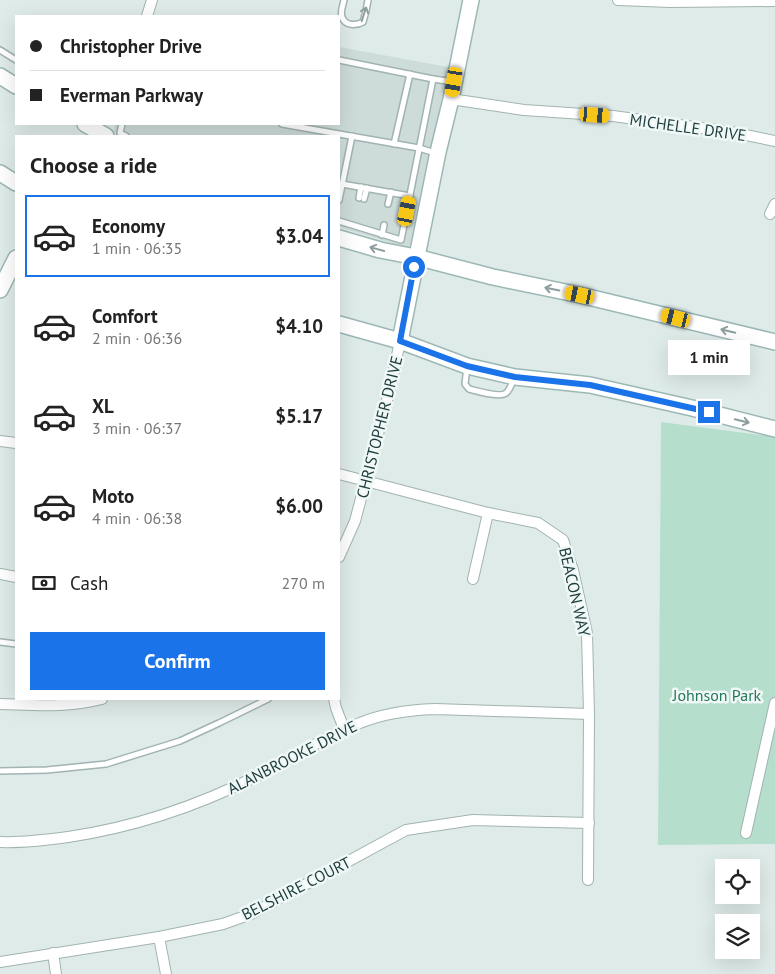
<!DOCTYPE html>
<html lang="en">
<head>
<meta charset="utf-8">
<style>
  :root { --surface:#fff; --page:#f2f2f2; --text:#222; --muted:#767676; --line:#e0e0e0; --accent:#1a73e8 }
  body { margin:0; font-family:"PT Sans",sans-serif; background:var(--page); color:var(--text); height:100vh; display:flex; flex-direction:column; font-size:19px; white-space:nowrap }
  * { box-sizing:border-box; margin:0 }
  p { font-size:16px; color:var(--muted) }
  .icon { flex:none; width:28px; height:28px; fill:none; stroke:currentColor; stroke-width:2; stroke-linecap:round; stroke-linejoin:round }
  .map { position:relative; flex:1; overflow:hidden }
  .panel { position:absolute; left:15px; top:135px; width:325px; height:565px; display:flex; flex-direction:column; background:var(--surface); border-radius:0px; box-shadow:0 5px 20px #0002 }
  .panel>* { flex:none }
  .hud { position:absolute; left:15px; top:15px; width:325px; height:110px; border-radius:0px; box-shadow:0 5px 20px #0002; display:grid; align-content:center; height:110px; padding:0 15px; background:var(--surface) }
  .buttons { position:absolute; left:715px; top:859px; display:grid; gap:10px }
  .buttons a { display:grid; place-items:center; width:45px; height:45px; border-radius:0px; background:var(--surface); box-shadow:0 5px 20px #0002; font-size:25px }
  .end { position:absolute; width:22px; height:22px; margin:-11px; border:6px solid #1a73e8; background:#fff; box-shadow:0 0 0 2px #fff }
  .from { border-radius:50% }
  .bubble { position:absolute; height:35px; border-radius:0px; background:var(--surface); box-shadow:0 5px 20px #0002; font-size:16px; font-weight:700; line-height:35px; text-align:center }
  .car { position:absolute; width:15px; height:30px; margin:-15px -8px; border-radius:6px; box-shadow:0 0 4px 1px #0007; background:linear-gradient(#f5c518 24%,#345 0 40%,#f5c518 0 76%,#345 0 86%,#f5c518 0) }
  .hud b { display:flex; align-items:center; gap:18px; height:48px; font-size:19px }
  .hud b+b { border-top:1px solid var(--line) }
  .hud i { width:12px; height:12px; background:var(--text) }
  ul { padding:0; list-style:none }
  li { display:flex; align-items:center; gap:15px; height:82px; margin:0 10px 8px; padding:0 5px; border:2px solid transparent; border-radius:0px }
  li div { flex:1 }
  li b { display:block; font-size:19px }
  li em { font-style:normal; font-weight:700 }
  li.selected { border-color:var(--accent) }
  li>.icon { width:45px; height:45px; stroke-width:1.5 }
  h2 { padding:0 15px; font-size:22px; line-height:60px }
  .pay { display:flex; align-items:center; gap:12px; height:55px; padding:0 15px; font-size:19px }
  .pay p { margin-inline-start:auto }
  .primary-button { display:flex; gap:10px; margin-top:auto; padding:10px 15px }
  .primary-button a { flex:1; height:58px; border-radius:0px; background:var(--accent); color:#fff; font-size:20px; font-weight:700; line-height:58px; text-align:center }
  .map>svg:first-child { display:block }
  .built { fill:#cddbd9 }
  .green { fill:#b5dfcc }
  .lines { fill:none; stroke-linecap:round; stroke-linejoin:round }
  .lane-casing { stroke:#a1b3b2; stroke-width:8 }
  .street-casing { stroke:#a1b3b2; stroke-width:12 }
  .secondary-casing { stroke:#9cb8b6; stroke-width:18 }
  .lane { stroke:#fff; stroke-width:5 }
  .street { stroke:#fff; stroke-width:10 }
  .secondary { stroke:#fff; stroke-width:15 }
  .oneway { stroke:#8e9e9e }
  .route { stroke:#1a73e8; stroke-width:6 }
  .labels { text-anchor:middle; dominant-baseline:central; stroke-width:5; stroke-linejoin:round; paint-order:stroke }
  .street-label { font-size:16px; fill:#1e3c3d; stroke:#eff8f6 }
  .park-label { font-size:16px; fill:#25775b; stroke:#eff8f6 }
</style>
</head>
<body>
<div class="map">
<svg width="775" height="974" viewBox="0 0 775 974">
  <rect width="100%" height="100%" fill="#dfebe9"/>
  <!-- built -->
  <path class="built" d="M339 47 448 67 412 246 404 247 339 227V136H125L114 132 115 124H339Z"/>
  <!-- green -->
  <path class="green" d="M661 422 775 437V844L658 845Z"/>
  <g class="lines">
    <!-- lane casing -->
    <g class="lane-casing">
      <g id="lane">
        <path d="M344 0C343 5 340 12 342 17 345 26 356 26 363 22L366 11 368 0"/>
        <path d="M0 50 16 60"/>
        <path d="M339 60 433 79 454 82"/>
        <path d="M122 124 120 133 126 136"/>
        <path d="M282 124 419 148 435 153"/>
        <path d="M394 144 410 74"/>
        <path d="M342 184 410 196"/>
        <path d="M359 198 361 187"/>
        <path d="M364 199 367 188"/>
        <path d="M339 200 352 136"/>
        <path d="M388 204 391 192"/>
        <path d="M339 221 401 240 433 79"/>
        <path d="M382 235 384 225"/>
        <path d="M467 367 465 384 469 389C477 391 501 398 506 393 510 390 512 383 514 378"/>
        <path d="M0 642 16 644"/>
        <path d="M0 771 47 770 106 764 180 741 219 723 268 699"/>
      </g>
    </g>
    <!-- street casing -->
    <g class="street-casing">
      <g id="street">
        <path d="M618 0 671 2 775 1"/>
        <path d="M147 16 152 0"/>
        <path d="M451 99 524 110 613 116 731 132 775 141"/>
        <path d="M770 214 775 204"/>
        <path d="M0 441 16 443"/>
        <path d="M339 474 488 513 538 523 563 540 573 570 587 633 589 714 588 880"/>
        <path d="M339 557 355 521 391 385 400 341"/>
        <path d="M0 574 16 577"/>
        <path d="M473 579 488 513"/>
        <path d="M334 699 336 708 344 729"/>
        <path d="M0 704C36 705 66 708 102 699"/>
        <path d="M746 833 775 703"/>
        <path d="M0 842C23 843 46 840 68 837 136 827 198 806 259 775 293 758 325 736 360 723 384 713 409 710 435 709L589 714"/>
        <path d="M159 937 166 974"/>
        <path d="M53 953 56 974"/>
        <path d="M0 962 159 937 223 924 251 914 406 830 473 820 589 823"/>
      </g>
    </g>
    <!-- secondary casing -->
    <g class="secondary-casing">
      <g id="secondary">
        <path d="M0 76 16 86"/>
        <path d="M85 124 106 136"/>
        <path d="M0 173 16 183"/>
        <path d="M339 238 380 250 416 257 493 277 580 295 775 342"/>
        <path d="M0 290 16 258"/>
        <path d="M339 324 400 341 467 366 515 377 590 385 692 408 775 429"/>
        <path d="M400 341 438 152 451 99 471 0"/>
      </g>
    </g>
    <!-- lane -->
    <use href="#lane" class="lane"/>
    <!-- street -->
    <use href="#street" class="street"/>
    <!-- secondary -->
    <use href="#secondary" class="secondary"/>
  </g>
  <!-- one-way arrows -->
  <defs><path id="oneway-shaft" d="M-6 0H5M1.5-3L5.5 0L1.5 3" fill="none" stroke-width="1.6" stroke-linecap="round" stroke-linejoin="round" transform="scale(1.25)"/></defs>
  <g class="oneway">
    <use href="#oneway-shaft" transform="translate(364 14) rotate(-72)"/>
    <use href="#oneway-shaft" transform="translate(377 249) rotate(-165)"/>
    <use href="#oneway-shaft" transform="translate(552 289) rotate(-168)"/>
    <use href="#oneway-shaft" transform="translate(728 331) rotate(-166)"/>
    <use href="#oneway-shaft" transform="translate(742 421) rotate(14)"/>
  </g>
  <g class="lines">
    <!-- route -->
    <path class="route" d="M414 267 400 341 467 366 515 377 590 385 709 412"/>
  </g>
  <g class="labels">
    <!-- street labels -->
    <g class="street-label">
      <text transform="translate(688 127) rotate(8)">MICHELLE DRIVE</text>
      <text transform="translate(379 427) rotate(-76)">CHRISTOPHER DRIVE</text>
      <text transform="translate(575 592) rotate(77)">BEACON WAY</text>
      <text transform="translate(292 757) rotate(-27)">ALANBROOKE DRIVE</text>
      <text transform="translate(296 888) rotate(-27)">BELSHIRE COURT</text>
    </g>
    <!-- park labels -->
    <g class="park-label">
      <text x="717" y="695">Johnson Park</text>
    </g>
  </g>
</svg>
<div class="buttons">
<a><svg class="icon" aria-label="locate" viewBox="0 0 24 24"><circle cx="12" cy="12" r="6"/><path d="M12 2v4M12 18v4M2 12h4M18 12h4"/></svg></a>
<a><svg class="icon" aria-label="layers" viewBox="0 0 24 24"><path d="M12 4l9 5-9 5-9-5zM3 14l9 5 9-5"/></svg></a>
</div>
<i class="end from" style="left:414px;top:267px"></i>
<i class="end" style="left:709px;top:412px"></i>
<div class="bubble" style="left:668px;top:340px;width:82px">1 min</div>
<i class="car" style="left:454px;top:82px;rotate:189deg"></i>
<i class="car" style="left:595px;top:115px;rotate:94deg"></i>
<i class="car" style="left:407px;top:211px;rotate:11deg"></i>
<i class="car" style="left:580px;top:295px;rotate:282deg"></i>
<i class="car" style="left:676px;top:318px;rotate:284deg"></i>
<div class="hud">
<b><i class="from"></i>Christopher Drive</b>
<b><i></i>Everman Parkway</b>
</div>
<section class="panel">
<h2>Choose a ride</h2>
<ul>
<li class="selected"><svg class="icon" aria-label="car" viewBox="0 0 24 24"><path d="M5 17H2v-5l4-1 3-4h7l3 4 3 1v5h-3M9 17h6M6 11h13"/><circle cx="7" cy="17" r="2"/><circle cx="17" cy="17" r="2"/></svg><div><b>Economy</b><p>1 min · 06:35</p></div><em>$3.04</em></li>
<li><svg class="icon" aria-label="car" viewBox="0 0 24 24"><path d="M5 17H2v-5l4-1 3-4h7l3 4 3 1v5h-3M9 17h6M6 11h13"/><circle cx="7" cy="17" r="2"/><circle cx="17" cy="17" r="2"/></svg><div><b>Comfort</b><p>2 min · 06:36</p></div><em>$4.10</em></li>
<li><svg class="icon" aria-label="car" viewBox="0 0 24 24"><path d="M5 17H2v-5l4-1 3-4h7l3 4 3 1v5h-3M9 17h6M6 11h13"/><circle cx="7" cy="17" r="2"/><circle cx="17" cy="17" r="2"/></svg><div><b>XL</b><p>3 min · 06:37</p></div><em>$5.17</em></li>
<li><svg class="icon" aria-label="car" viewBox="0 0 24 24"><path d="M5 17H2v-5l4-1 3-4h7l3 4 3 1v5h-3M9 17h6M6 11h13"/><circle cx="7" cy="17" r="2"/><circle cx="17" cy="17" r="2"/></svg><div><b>Moto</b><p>4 min · 06:38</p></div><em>$6.00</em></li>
</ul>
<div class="pay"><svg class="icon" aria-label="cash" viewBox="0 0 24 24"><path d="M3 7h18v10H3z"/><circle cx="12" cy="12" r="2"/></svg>Cash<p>270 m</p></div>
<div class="primary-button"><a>Confirm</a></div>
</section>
</div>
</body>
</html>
